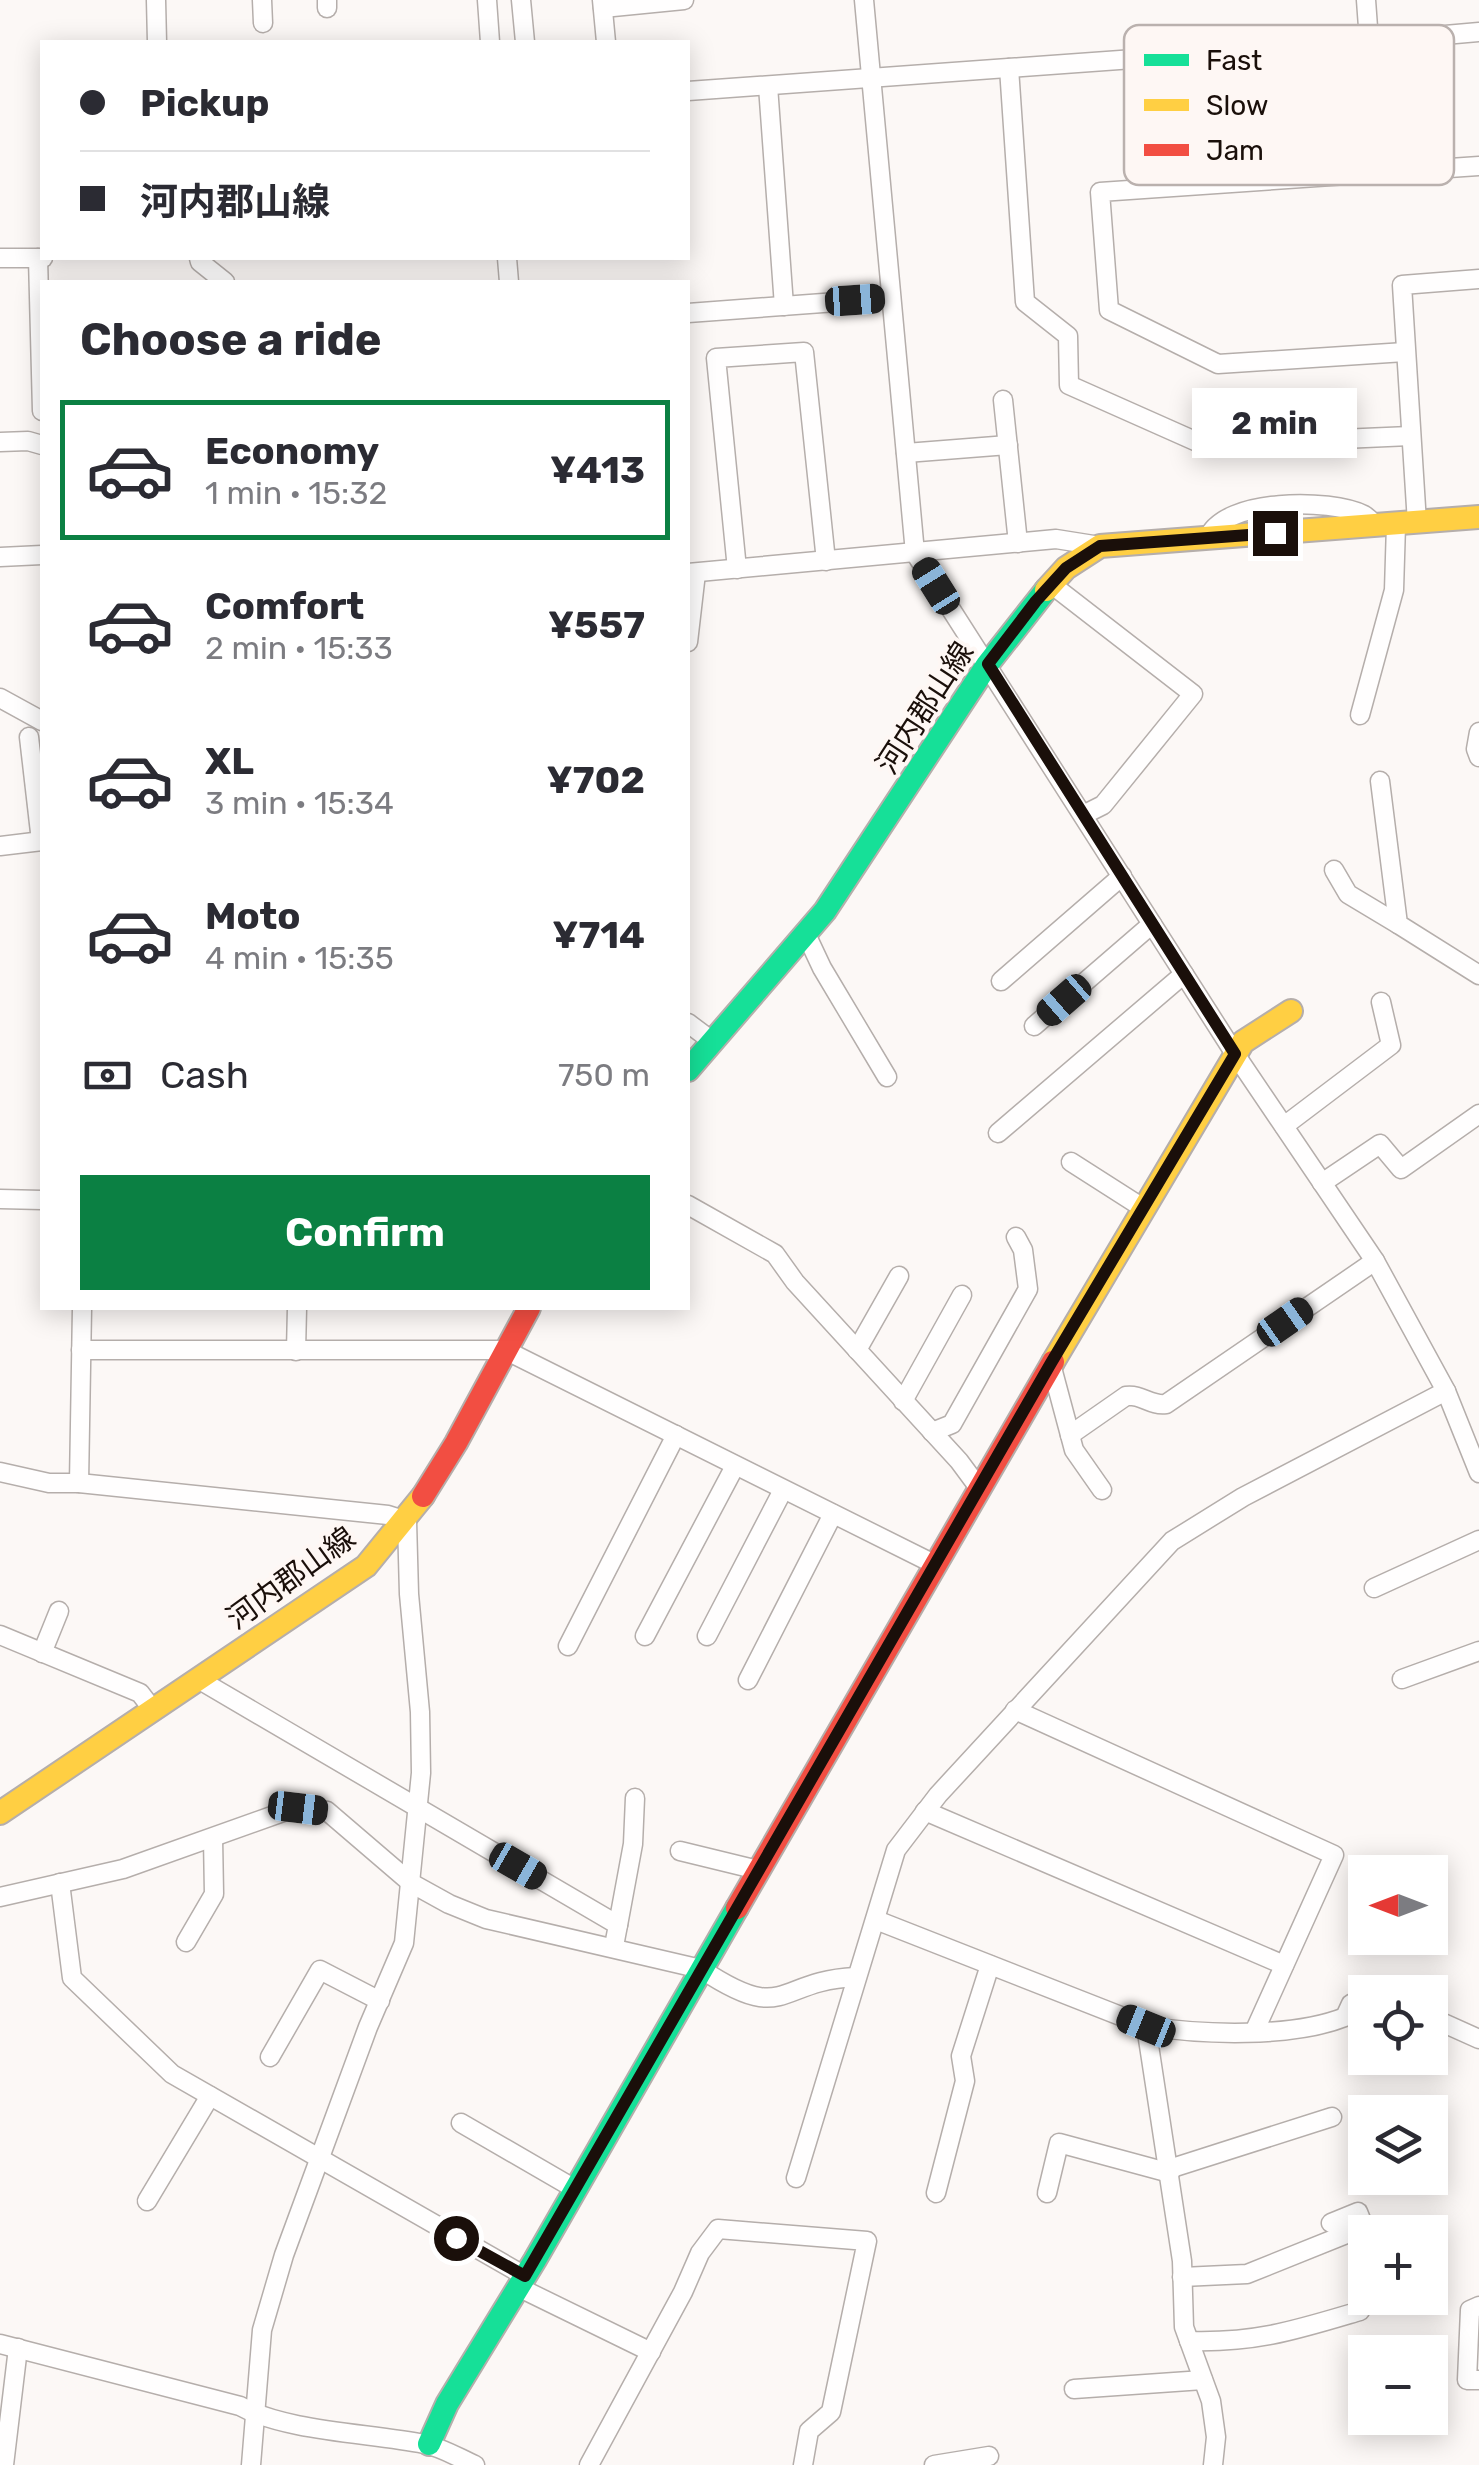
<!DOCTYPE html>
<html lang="en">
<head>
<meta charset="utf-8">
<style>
  :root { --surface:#fff; --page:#f2f2f3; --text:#2b2b33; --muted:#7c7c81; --line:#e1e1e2; --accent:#0b8043 }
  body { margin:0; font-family:Rubik,"Noto Sans JP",sans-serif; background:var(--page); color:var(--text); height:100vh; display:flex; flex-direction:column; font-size:38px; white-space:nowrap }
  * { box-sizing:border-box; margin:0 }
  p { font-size:32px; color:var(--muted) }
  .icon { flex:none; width:55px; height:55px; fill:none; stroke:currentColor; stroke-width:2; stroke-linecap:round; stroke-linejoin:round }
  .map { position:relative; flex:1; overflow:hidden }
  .drawer { position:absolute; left:40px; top:280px; width:650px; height:1030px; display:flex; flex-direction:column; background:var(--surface); border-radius:0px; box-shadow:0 5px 25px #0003 }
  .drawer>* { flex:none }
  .banner { position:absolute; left:40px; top:40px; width:650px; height:220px; border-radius:0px; box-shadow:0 5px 25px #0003; display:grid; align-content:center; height:220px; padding:0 40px; background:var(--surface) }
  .needle { width:65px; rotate:270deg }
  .buttons { position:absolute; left:1348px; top:1855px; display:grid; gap:20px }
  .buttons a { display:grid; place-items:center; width:100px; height:100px; border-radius:0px; background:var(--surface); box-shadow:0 5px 25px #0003; font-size:50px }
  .end { position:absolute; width:45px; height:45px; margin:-22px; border:12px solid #1a0f0a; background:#fff; box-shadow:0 0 0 5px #fff }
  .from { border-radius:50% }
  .bubble { position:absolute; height:70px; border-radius:0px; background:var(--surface); box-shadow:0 5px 25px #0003; font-size:32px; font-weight:700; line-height:70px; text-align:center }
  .car { position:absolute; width:30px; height:60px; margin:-30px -15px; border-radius:12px; box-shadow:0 0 8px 2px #0007; background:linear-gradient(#222 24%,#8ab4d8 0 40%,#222 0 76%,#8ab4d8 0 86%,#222 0) }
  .banner b { display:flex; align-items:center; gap:35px; height:95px; font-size:38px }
  .banner b+b { border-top:2px solid var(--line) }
  .banner i { width:25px; height:25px; background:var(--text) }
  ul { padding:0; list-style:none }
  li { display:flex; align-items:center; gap:30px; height:140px; margin:0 20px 15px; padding:0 20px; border:5px solid transparent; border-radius:0px }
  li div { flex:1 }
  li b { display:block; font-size:38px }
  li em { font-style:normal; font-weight:700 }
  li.selected { border-color:var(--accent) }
  li>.icon { width:90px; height:90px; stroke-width:1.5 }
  h2 { padding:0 40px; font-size:45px; line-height:120px }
  .pay { display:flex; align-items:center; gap:25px; height:110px; padding:0 40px; font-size:38px }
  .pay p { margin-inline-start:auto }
  .primary-button { display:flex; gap:20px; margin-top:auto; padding:20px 40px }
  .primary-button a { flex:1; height:115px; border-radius:0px; background:var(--accent); color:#fff; font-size:40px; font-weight:700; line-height:115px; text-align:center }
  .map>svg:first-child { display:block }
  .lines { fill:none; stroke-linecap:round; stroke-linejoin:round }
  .street-casing { stroke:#b5aeab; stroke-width:21 }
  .fast-casing { stroke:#b5aeab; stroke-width:26 }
  .slow-casing { stroke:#b5aeab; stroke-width:26 }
  .jam-casing { stroke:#b5aeab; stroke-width:26 }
  .street { stroke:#fffefe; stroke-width:18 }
  .fast { stroke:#16e098; stroke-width:22 }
  .slow { stroke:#ffcf43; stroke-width:22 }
  .jam { stroke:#f24e42; stroke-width:22 }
  .route { stroke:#1a0f0a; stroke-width:12 }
  .labels { text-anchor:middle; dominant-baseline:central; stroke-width:8; stroke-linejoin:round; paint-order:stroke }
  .street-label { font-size:30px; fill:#1a0f0a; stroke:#fef7f4 }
  .key { fill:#fef7f4; stroke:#bab1ae; stroke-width:2.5 }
  .key-label { font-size:28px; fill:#1a0f0a }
</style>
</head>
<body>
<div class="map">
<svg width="1479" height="2465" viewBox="0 0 1479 2465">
  <rect width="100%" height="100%" fill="#fcf8f6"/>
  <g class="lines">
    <!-- street casing -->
    <g class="street-casing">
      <g id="street">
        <path d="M156 0 157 42"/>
        <path d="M262 0 263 23"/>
        <path d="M327 0V8"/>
        <path d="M487 0 490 42"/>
        <path d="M521 0 525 42"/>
        <path d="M602 0 606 42"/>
        <path d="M864 0 915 553 1235 1054 1375 1261 1446 1391 1479 1473"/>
        <path d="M1366 0 1369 41"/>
        <path d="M603 8 684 0"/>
        <path d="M1009 68 1025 302 1068 336 1069 385 1204 445 1410 436"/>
        <path d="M768 86 784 306"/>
        <path d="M688 91 1343 44 1479 32"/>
        <path d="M0 258H43"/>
        <path d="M38 258 42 411"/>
        <path d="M199 258 200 262 225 282"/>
        <path d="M507 258 509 282"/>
        <path d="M688 313 891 298"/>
        <path d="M1405 352 1218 364 1109 310 1100 192 1479 166"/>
        <path d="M1003 400 1018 543"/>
        <path d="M0 442 28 441 42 445"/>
        <path d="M906 453 1008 445"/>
        <path d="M1417 523 1402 285 1479 279"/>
        <path d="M1208 538C1224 498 1330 498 1364 515 1369 518 1372 522 1376 526"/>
        <path d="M0 557 42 555"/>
        <path d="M737 569 716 358 804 352 826 561"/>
        <path d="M688 573 1056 539 1100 546"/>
        <path d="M1051 584 1193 694 1103 805 1083 815"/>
        <path d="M688 642 696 573"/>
        <path d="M0 698 42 721"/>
        <path d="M1360 715 1394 590 1396 525"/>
        <path d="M1479 732 1476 749 1479 757"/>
        <path d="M29 737 41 841"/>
        <path d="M1380 781 1398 924 1479 975"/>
        <path d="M0 846 42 841"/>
        <path d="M1334 870 1348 894 1398 924"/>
        <path d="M806 934 822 968 887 1077"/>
        <path d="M1001 981 1122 876"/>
        <path d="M688 1023 712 1041"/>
        <path d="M1034 1026 1152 924"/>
        <path d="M1284 1126 1391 1045 1381 1002"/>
        <path d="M998 1133 1184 974"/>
        <path d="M1071 1162 1143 1208"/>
        <path d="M1322 1183 1380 1144 1401 1169 1479 1114"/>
        <path d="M0 1199 42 1200"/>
        <path d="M688 1205 775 1254 795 1282 959 1461 979 1488"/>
        <path d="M81 1350H505L934 1564"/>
        <path d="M857 1350 899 1276"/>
        <path d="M296 1351 297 1308"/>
        <path d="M1051 1364 1074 1450 1102 1490"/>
        <path d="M903 1401 962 1295"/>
        <path d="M932 1432 952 1424 1028 1289 1023 1250 1016 1237"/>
        <path d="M1070 1435 1126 1396C1142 1394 1150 1406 1166 1404L1375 1261"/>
        <path d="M0 1472 49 1483H79L388 1515 407 1521 409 1594 420 1712 421 1773 404 1943 368 2027 284 2255 262 2330 251 2465"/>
        <path d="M79 1483 82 1308"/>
        <path d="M1374 1588 1479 1540"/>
        <path d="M0 1635 140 1693 153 1710"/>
        <path d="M645 1636 735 1466"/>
        <path d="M707 1636 783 1490"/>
        <path d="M568 1646 676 1435"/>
        <path d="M42 1653 59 1611"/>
        <path d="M198 1679 618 1925 614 1946"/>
        <path d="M1402 1679 1479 1651"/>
        <path d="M748 1680 833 1514"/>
        <path d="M1015 1710 1334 1855 1255 2030"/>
        <path d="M925 1811 1284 1965"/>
        <path d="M680 1851 758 1870"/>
        <path d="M60 1883 72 1978 172 2074 525 2276"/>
        <path d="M0 1897 123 1869 297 1807 327 1811 411 1883 449 1904 486 1919 701 1969C787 2026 775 1981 855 1977"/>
        <path d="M876 1920 1146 2026C1203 2035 1292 2038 1345 2017L1351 2004 1365 1997"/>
        <path d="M618 1925 633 1844 635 1798"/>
        <path d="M186 1942 214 1894 213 1838"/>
        <path d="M1430 2017 1479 2039"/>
        <path d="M1146 2026 1182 2261 1184 2327 1211 2401 1216 2437 1213 2465"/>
        <path d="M270 2057 320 1970 380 2001"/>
        <path d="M461 2123 575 2189"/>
        <path d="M1169 2169 1332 2117"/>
        <path d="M796 2178 896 1850 938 1795 1172 1541 1243 1497 1446 1391"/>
        <path d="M936 2193 965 2081 961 2056 990 1965"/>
        <path d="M1047 2193 1059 2143 1170 2173"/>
        <path d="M147 2201 210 2096"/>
        <path d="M1182 2277 1247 2274 1364 2227 1358 2212 1331 2223"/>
        <path d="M518 2287 651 2352"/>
        <path d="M1479 2306 1470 2310 1467 2380H1479"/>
        <path d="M1189 2341C1257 2343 1296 2330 1360 2311"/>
        <path d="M0 2344 240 2406C287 2432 371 2433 424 2444 441 2447 459 2458 475 2465"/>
        <path d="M1074 2389 1203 2380"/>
        <path d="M4 2465 18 2348"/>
        <path d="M589 2465 683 2292 700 2253 718 2229 867 2241 831 2412 809 2431 803 2465"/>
        <path d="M934 2465 989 2456"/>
      </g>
    </g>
    <!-- fast casing -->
    <g class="fast-casing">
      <g id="fast">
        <path d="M688 1070 825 911 987 665 1046 590"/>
        <path d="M429 2444 447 2404 535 2260 737 1908"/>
      </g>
    </g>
    <!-- slow casing -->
    <g class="slow-casing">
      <g id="slow">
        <path d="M1046 590 1066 568 1100 546 1479 517"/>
        <path d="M1053 1362 1243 1042 1291 1011"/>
        <path d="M0 1813 366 1566 423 1496"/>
      </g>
    </g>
    <!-- jam casing -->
    <g class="jam-casing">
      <g id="jam">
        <path d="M423 1496 456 1443 529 1308"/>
        <path d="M737 1908 1053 1362"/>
      </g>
    </g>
    <!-- street -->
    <use href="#street" class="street"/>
    <!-- fast -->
    <use href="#fast" class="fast"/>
    <!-- slow -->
    <use href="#slow" class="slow"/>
    <!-- jam -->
    <use href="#jam" class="jam"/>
  </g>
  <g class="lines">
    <!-- route -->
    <path class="route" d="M456 2238 525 2276 1051 1363 1235 1054 988 664 1036 601 1066 568 1100 546 1275 533"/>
  </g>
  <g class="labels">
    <!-- street labels -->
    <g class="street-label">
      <text transform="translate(925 708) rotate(-57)">河内郡山線</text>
      <text transform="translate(291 1578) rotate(-36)">河内郡山線</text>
    </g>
  </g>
  <!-- legend -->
  <rect x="1124" y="25" width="330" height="160" rx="15" class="key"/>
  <rect x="1144" y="54" width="45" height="12" fill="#16e098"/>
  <rect x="1144" y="99" width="45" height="12" fill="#ffcf43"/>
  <rect x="1144" y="144" width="45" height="12" fill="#f24e42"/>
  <g class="key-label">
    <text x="1206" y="70">Fast</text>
    <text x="1206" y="115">Slow</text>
    <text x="1206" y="160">Jam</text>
  </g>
</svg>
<div class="buttons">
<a><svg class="needle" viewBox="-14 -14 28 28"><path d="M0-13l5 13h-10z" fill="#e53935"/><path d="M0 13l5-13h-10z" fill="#7c7c81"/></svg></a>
<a><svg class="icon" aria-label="locate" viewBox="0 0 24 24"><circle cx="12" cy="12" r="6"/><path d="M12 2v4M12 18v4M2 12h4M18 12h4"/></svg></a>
<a><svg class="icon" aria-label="layers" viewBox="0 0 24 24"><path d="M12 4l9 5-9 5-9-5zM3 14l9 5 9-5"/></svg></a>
<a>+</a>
<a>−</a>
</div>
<i class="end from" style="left:456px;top:2238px"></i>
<i class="end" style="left:1275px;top:533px"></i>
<div class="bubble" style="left:1192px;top:388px;width:165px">2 min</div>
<i class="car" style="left:855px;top:300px;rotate:86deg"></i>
<i class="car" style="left:936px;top:586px;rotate:328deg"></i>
<i class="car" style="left:1064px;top:1000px;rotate:229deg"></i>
<i class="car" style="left:1285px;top:1322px;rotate:55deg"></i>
<i class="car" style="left:298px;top:1808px;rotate:97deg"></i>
<i class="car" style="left:518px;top:1866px;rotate:120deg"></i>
<i class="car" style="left:1146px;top:2026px;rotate:292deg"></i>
<div class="banner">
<b><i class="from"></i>Pickup</b>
<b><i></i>河内郡山線</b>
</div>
<section class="drawer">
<h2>Choose a ride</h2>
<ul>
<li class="selected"><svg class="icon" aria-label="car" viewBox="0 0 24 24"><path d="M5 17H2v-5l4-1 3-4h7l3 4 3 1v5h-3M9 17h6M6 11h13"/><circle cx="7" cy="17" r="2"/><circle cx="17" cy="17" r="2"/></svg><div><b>Economy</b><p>1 min · 15:32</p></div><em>¥413</em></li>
<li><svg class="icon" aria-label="car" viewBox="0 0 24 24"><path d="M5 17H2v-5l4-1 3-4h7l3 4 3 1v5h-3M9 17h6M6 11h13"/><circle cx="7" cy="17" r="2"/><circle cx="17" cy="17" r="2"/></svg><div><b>Comfort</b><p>2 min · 15:33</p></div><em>¥557</em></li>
<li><svg class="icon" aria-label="car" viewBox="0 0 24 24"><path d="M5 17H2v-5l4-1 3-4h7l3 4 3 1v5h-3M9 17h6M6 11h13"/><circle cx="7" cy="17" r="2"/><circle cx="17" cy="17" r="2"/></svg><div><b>XL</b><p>3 min · 15:34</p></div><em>¥702</em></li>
<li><svg class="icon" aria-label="car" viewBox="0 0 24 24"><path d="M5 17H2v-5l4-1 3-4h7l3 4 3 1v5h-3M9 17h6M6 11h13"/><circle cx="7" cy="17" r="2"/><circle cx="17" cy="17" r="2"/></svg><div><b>Moto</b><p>4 min · 15:35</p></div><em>¥714</em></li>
</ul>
<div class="pay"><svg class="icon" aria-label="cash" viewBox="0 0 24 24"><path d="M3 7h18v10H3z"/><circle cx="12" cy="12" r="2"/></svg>Cash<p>750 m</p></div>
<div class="primary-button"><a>Confirm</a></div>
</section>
</div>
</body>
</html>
